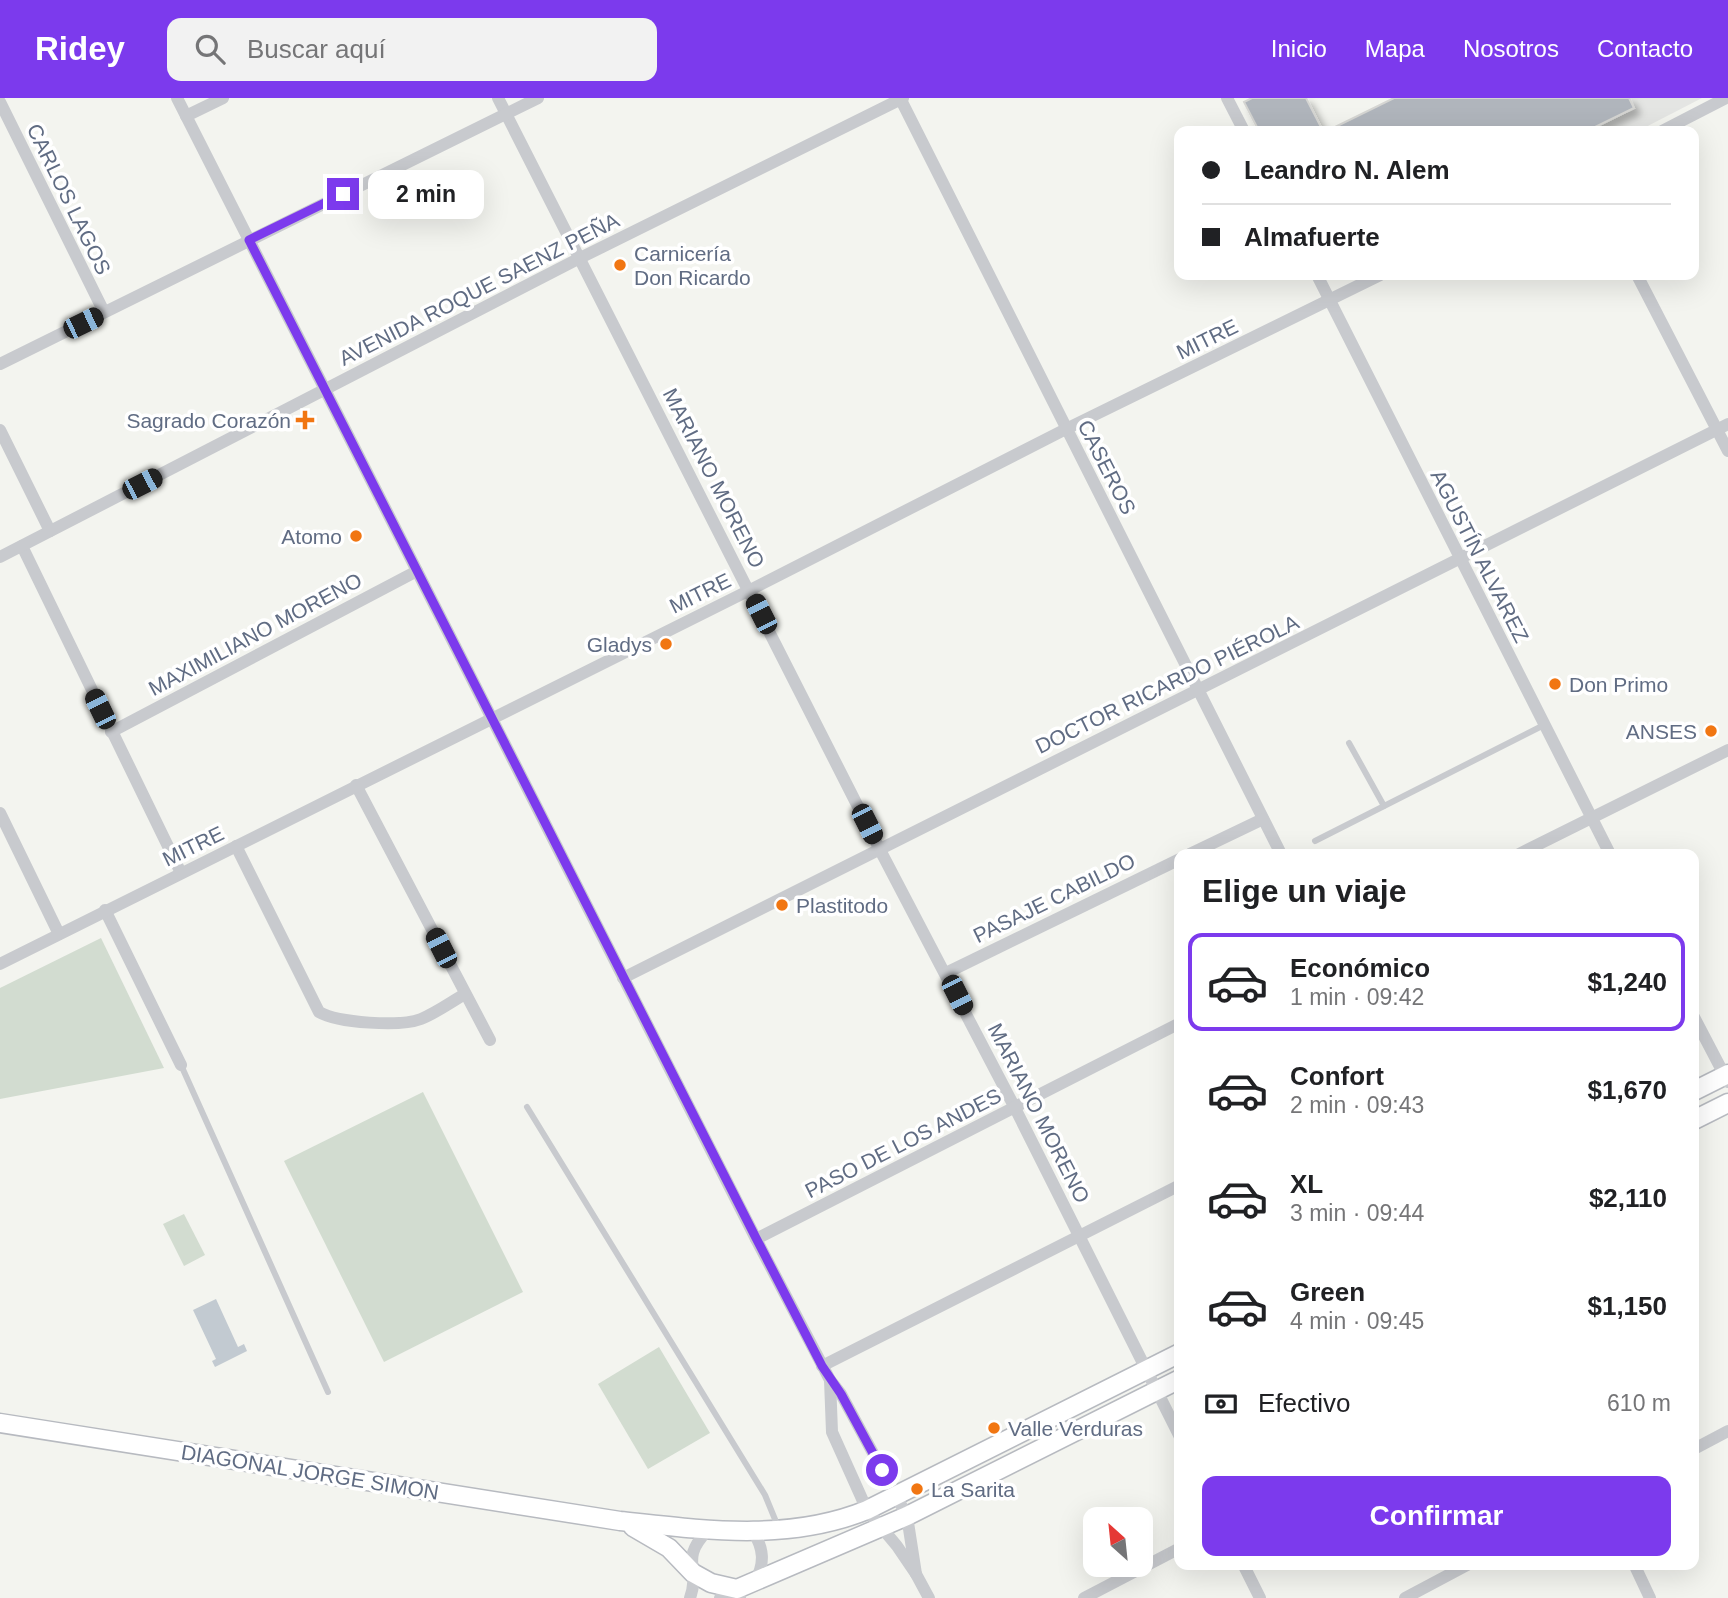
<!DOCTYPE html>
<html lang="es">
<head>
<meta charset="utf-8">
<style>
  :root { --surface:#fff; --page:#f2f2f2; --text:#202124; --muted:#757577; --line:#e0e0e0; --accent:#7c3aed }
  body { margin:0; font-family:Arial,sans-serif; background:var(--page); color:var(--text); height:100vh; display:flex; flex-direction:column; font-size:26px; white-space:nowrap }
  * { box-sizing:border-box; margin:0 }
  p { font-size:23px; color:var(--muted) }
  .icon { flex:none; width:38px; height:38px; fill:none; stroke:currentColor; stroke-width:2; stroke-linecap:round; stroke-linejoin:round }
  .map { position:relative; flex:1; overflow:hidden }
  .sheet { position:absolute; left:1174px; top:751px; width:525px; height:721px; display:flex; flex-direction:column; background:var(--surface); border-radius:14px; box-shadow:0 7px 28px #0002 }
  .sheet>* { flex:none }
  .banner { position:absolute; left:1174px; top:28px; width:525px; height:154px; border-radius:14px; box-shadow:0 7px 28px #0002; display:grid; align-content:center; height:154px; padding:0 28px; background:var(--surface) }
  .needle { width:46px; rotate:333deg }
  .buttons { position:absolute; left:1083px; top:1409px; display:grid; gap:14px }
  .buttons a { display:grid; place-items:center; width:70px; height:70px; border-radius:14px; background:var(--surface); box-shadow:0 7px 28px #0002; font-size:35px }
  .end { position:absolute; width:32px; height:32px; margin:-16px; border:9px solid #7c3aed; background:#fff; box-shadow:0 0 0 4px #fff }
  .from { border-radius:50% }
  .bubble { position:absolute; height:49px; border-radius:14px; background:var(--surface); box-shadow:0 7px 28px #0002; font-size:23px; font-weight:800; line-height:49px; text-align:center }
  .car { position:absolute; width:21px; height:42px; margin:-21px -10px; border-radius:9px; box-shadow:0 0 5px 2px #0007; background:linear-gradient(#222 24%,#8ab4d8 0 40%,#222 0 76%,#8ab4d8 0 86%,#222 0) }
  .banner b { display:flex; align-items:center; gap:24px; height:66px; font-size:26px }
  .banner b+b { border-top:2px solid var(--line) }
  .banner i { width:18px; height:18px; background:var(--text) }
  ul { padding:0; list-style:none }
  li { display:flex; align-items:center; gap:21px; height:98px; margin:0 14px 10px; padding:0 14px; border:4px solid transparent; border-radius:14px }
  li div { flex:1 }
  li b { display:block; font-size:26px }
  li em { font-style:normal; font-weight:800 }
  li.selected { border-color:var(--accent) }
  li>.icon { width:63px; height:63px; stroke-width:1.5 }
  h2 { padding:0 28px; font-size:32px; line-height:84px }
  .pay { display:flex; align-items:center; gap:18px; height:77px; padding:0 28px; font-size:26px }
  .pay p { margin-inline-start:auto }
  .primary-button { display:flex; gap:14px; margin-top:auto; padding:14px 28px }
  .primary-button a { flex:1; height:80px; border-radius:14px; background:var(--accent); color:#fff; font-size:28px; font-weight:800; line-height:80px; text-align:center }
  header { display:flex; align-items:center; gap:42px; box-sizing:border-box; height:98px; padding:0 35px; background:var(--accent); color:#fff }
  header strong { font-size:33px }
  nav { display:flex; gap:38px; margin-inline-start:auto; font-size:24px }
  .search { width:490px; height:63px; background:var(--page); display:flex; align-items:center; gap:18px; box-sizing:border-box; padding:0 24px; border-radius:14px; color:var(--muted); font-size:26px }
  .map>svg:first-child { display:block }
  .built { fill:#e4e5e3 }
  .green { fill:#d2dcd0 }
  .water { fill:#c2cad1 }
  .building { fill:#b0b5bc; stroke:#d5d5d2; stroke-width:2; filter:url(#shadow) }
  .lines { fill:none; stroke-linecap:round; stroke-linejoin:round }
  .secondary-casing { stroke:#b7bac0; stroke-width:21 }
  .service { stroke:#c8cace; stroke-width:6 }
  .minor { stroke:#c8cace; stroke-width:12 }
  .secondary { stroke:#fff; stroke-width:18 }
  .route { stroke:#7c3aed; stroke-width:9 }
  .poi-dot { fill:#f17612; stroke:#fff; stroke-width:2.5 }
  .labels { text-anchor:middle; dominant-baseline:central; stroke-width:7; stroke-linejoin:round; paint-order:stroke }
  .street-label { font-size:21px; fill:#606c83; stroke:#fff }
  .poi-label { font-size:21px; fill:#606c83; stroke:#fff; text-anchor:start }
</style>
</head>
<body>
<header>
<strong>Ridey</strong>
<div class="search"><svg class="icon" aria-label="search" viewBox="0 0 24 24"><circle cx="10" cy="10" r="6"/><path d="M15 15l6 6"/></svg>Buscar aquí</div>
<nav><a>Inicio</a><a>Mapa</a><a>Nosotros</a><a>Contacto</a></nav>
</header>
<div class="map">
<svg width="1728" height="1500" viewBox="0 0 1728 1500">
  <defs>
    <filter id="shadow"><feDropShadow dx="6" dy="6" stdDeviation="3.5" flood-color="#0004"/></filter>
  </defs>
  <rect width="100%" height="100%" fill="#f3f4ef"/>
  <!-- built -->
  <path class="built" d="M1395 0H1702L1638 33H1412Z"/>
  <!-- green -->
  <g class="green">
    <path d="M101 840 164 970 0 1001V890Z"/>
    <path d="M423 994 523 1194 384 1264 284 1063Z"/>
    <path d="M184 1116 205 1157 184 1168 163 1126Z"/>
    <path d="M659 1249 710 1335 648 1371 598 1286Z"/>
  </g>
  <!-- water -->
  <path class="water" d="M216 1201 238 1249 244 1246 247 1253 215 1269 212 1263 216 1261 193 1212Z"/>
  <!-- building -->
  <g class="building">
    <path d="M1252 0H1306L1323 33H1259L1244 4Z"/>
    <path d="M1394 0H1629L1634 10 1587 33H1327Z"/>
  </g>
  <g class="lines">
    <!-- secondary casing -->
    <g class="secondary-casing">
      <g id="secondary">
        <path d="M1694 993 1728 976"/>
        <path d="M1694 1022 1728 1005"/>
        <path d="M0 1325 620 1423C704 1432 788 1444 867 1412L1180 1255"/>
        <path d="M633 1429 669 1450 693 1475 711 1485 737 1491 907 1418 1180 1281"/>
      </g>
    </g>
    <!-- service -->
    <g class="service">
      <path d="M1349 645 1384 708"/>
      <path d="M1315 743 1544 627"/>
      <path d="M181 967 328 1294"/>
      <path d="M527 1009 765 1397 779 1431"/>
    </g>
    <!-- minor -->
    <g class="minor">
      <path d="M177 0 756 1141 830 1282 841 1296 907 1418 916 1476"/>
      <path d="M498 0 879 750 1015 1010 1180 1339"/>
      <path d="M900 0 1281 756"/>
      <path d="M1227 0 1244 33"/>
      <path d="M0 4 104 214"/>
      <path d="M186 18 223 0"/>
      <path d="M1662 33 1726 0"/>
      <path d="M1317 177 1610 756"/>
      <path d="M1637 177 1728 353"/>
      <path d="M0 266 538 0"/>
      <path d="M0 332 50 433"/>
      <path d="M22 448 181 775"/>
      <path d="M0 459 580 160 903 0"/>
      <path d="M111 634 417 473"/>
      <path d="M356 687 490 942"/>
      <path d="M0 715 59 836"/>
      <path d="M236 748 319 914C338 925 400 929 421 921 436 915 451 904 465 896"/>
      <path d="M1190 756 1263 721"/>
      <path d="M1519 756 1728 652"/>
      <path d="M105 812 181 967"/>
      <path d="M0 866 750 492 1066 331 1380 177"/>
      <path d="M946 875 1180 761"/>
      <path d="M623 880 1728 326"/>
      <path d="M1694 919 1728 984"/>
      <path d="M756 1141 1180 925"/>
      <path d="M822 1268 1180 1087"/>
      <path d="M830 1282 832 1334 867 1412 897 1448 916 1476 929 1500"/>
      <path d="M1694 1351 1728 1333"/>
      <path d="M753 1433C764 1451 765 1465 755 1484"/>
      <path d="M1243 1466 1260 1500"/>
      <path d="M1634 1466 1650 1500"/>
      <path d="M690 1500C701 1468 679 1463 707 1433"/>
      <path d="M720 1500 737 1491 740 1500"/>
      <path d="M1084 1500 1180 1450"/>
      <path d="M1405 1500 1469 1466"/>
    </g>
    <!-- secondary -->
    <use href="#secondary" class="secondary"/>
  </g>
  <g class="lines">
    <!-- route -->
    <path class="route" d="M343 96 249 142 756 1140 822 1268 841 1296 882 1372"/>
  </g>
  <!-- markers -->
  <g class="poi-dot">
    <circle cx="620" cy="167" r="7"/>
    <path d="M301.5 311.5h7v7h7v7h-7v7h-7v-7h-7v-7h7z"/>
    <circle cx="356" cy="438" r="7"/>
    <circle cx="666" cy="546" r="7"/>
    <circle cx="1555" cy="586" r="7"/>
    <circle cx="1711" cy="633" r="7"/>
    <circle cx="782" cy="807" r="7"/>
    <circle cx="994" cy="1330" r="7"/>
    <circle cx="917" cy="1391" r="7"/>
  </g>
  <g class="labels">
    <!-- street labels -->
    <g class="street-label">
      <text transform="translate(69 101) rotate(64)">CARLOS LAGOS</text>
      <text transform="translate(479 191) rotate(-27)">AVENIDA ROQUE SAENZ PEÑA</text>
      <text transform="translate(1207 241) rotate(-26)">MITRE</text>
      <text transform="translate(1107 369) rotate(63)">CASEROS</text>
      <text transform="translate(714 380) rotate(63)">MARIANO MORENO</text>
      <text transform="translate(1480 458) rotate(63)">AGUSTÍN ALVAREZ</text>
      <text transform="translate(700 495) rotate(-26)">MITRE</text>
      <text transform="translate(255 536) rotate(-28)">MAXIMILIANO MORENO</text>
      <text transform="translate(1167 586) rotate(-26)">DOCTOR RICARDO PIÉROLA</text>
      <text transform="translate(193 748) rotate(-26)">MITRE</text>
      <text transform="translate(1054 800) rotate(-26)">PASAJE CABILDO</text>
      <text transform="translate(1039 1015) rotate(63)">MARIANO MORENO</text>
      <text transform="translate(903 1045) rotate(-27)">PASO DE LOS ANDES</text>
      <text transform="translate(310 1374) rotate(9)">DIAGONAL JORGE SIMON</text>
    </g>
    <!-- poi labels -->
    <g class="poi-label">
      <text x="634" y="155">Carnicería<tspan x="634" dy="24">Don Ricardo</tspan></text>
      <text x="291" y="322" text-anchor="end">Sagrado Corazón</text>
      <text x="342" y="438" text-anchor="end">Atomo</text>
      <text x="652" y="546" text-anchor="end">Gladys</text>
      <text x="1569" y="586">Don Primo</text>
      <text x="1697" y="633" text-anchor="end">ANSES</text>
      <text x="796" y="807">Plastitodo</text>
      <text x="1008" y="1330">Valle Verduras</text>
      <text x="931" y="1391">La Sarita</text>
    </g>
  </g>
</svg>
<div class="buttons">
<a><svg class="needle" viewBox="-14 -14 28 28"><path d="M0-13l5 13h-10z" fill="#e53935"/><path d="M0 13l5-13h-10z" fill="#757577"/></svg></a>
</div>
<i class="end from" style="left:882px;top:1372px"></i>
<i class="end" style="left:343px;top:96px"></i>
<div class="bubble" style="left:368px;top:72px;width:116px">2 min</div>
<i class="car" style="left:83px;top:225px;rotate:64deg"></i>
<i class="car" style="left:142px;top:386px;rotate:63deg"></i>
<i class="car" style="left:761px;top:516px;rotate:333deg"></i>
<i class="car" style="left:100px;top:611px;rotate:334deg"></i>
<i class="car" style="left:867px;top:726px;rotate:153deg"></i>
<i class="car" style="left:441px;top:850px;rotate:333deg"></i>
<i class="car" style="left:957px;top:897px;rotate:153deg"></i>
<div class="banner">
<b><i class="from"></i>Leandro N. Alem</b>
<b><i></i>Almafuerte</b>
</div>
<section class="sheet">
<h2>Elige un viaje</h2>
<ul>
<li class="selected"><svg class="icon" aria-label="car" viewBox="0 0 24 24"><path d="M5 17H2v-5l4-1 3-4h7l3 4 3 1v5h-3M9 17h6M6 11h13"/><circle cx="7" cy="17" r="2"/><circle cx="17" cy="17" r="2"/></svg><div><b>Económico</b><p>1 min · 09:42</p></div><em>$1,240</em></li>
<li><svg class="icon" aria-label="car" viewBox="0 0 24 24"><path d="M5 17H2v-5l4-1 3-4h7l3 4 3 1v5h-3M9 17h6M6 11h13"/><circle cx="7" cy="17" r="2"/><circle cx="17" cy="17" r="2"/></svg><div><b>Confort</b><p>2 min · 09:43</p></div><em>$1,670</em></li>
<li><svg class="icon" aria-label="car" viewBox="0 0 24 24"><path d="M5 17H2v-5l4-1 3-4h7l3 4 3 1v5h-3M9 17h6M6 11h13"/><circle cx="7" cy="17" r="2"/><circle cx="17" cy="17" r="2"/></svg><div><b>XL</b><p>3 min · 09:44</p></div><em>$2,110</em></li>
<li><svg class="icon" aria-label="car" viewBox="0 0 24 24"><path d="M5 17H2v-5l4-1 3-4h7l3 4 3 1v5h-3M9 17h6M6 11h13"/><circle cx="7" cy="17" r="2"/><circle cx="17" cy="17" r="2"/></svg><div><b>Green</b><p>4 min · 09:45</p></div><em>$1,150</em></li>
</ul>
<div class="pay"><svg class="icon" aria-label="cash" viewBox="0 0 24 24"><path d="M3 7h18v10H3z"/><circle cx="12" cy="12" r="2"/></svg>Efectivo<p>610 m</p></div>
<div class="primary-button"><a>Confirmar</a></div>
</section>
</div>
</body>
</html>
